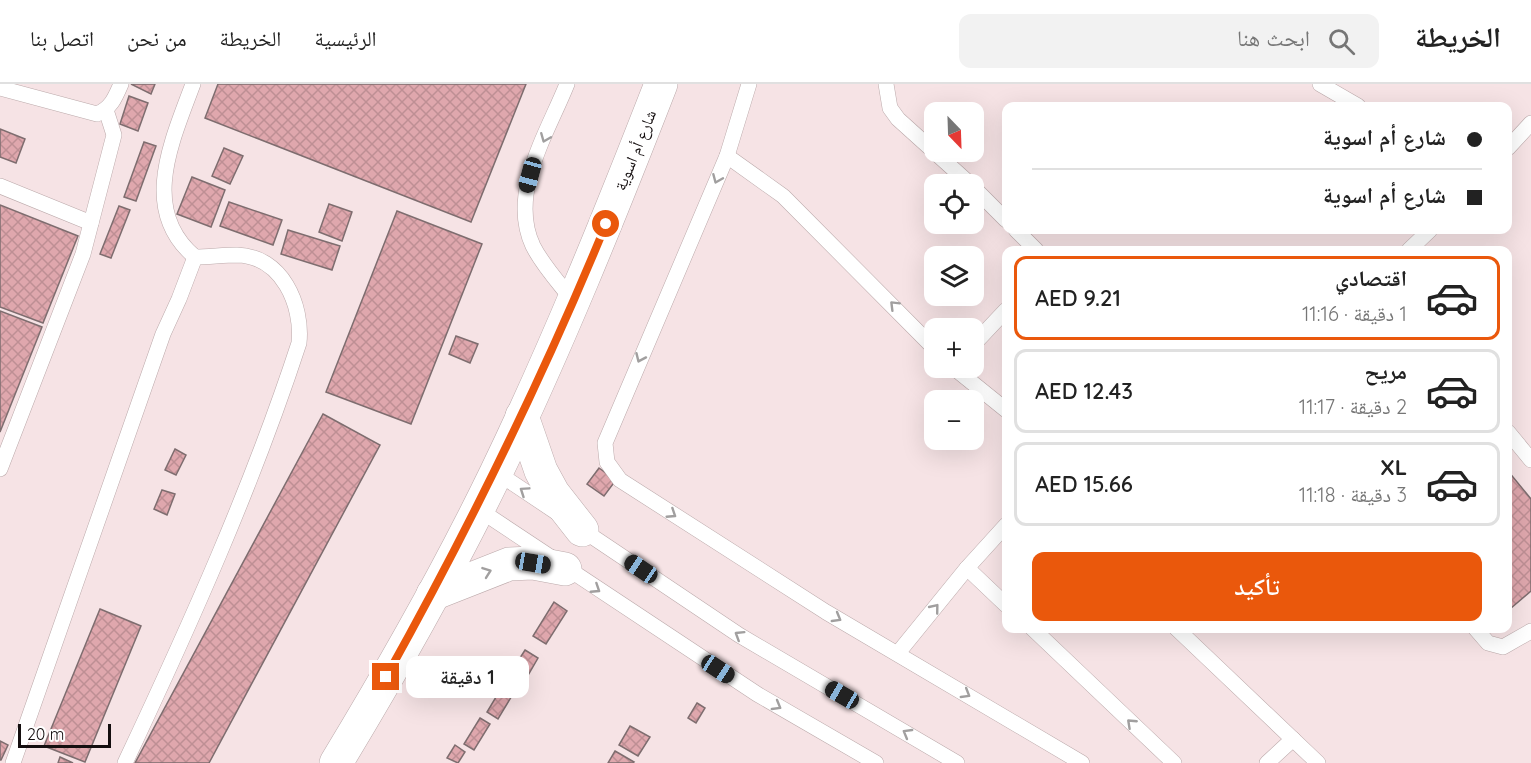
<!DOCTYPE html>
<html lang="ar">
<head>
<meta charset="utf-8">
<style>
  :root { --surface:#fff; --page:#f2f2f2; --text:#222; --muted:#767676; --line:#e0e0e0; --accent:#ea580c }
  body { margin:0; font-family:Quicksand,"Noto Naskh Arabic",sans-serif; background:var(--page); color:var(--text); direction:rtl; height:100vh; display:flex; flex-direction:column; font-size:22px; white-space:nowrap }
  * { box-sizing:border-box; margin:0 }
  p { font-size:20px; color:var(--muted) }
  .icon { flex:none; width:33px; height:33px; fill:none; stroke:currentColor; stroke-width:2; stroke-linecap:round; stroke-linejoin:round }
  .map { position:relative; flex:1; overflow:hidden; direction:ltr }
  .panel { position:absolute; left:1002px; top:162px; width:510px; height:387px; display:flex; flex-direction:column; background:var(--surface); border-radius:12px; box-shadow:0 6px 24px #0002; direction:rtl }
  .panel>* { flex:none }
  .top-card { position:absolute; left:1002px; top:18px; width:510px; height:132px; border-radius:12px; box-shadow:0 6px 24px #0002; direction:rtl; display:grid; align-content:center; height:132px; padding:0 30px; background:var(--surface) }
  .needle { width:39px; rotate:157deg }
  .buttons { position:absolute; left:924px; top:18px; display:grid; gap:12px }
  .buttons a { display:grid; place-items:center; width:60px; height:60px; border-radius:12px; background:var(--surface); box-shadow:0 6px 24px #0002; font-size:30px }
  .scale { position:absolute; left:18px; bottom:15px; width:93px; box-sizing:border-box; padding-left:6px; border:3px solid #140e0f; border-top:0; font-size:16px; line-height:21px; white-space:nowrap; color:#140e0f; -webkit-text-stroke:4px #fff; paint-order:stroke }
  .end { position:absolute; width:27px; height:27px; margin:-14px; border:8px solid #ea580c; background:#fff; box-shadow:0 0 0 3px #fff }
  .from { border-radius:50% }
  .bubble { position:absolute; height:42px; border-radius:12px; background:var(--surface); box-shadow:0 6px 24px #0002; font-size:20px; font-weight:600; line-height:42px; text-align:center; direction:rtl }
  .car { position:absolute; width:18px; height:36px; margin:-18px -9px; border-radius:8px; box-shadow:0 0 4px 2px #0007; background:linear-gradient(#222 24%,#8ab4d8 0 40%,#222 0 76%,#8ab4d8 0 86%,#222 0) }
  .top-card b { display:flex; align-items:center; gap:21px; height:57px; font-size:22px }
  .top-card b+b { border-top:2px solid var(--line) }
  .top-card i { width:15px; height:15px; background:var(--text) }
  ul { padding:10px 0 0; list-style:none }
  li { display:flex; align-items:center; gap:18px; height:84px; margin:0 12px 9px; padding:0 18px; border:3px solid var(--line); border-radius:12px }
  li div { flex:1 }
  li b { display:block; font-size:22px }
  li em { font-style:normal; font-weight:600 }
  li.current { border-color:var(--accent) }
  li>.icon { width:54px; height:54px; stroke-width:1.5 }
  .cta { display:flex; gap:12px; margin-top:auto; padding:12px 30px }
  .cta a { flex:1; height:69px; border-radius:12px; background:var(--accent); color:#fff; font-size:24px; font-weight:600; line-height:69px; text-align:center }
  header { display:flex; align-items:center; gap:36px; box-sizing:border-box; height:84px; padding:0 30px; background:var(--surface); border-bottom:2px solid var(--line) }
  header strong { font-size:28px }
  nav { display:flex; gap:33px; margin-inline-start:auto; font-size:21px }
  .search { width:420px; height:54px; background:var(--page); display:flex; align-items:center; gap:15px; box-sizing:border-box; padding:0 21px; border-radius:12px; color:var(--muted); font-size:22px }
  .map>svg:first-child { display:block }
  .building { fill:url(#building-cross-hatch); stroke:#7e6d6f; stroke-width:1.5 }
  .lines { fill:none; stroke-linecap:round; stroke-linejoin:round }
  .lane-casing { stroke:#bba9aa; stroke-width:16 }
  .secondary-casing { stroke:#bba9aa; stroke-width:34 }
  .lane { stroke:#fff; stroke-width:15 }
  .secondary { stroke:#fff; stroke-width:33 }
  .oneway { stroke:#a19f9f }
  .route { stroke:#ea580c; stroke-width:8 }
  .labels { text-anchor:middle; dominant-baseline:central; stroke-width:4.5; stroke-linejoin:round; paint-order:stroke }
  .street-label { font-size:16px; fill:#140e0f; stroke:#fff }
</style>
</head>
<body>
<header>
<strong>الخريطة</strong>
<div class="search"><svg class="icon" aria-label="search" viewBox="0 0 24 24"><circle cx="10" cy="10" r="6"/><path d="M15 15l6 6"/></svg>ابحث هنا</div>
<nav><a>الرئيسية</a><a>الخريطة</a><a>من نحن</a><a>اتصل بنا</a></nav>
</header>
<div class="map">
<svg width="1531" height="679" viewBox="0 0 1531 679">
  <defs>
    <pattern id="building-cross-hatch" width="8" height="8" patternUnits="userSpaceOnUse" patternTransform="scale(1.5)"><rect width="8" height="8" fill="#dfa7ad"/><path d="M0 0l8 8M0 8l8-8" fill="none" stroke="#be8f94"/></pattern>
  </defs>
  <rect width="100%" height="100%" fill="#f6e3e5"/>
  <!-- building -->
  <g class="building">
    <path d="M131 0H155L151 10Z"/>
    <path d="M218 0H526L471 138 205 34Z"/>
    <path d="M129 12 148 19 138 47 120 40Z"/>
    <path d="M0 45 25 55 16 79 0 73Z"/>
    <path d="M144 58 156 62 136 117 124 113Z"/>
    <path d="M224 64 243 72 230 100 212 92Z"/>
    <path d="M192 93 225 106 211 143 177 130Z"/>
    <path d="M229 118 282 136 273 161 220 142Z"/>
    <path d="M329 120 352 128 342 157 319 148Z"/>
    <path d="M0 121 78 152 43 239 0 223Z"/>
    <path d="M119 122 130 126 111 174 100 170Z"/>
    <path d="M397 127 482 160 411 340 326 308Z"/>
    <path d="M288 146 340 162 332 186 281 170Z"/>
    <path d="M0 227 42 243 0 348Z"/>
    <path d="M456 252 478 260 470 279 449 270Z"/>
    <path d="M323 330 380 361 209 679H135Z"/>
    <path d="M175 365 186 371 176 391 165 386Z"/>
    <path d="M599 384 616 396 604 412 587 400Z"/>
    <path d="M1508 387 1531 415V507L1510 525 1508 522Z"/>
    <path d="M162 406 175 410 167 431 154 425Z"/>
    <path d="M554 518 567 527 546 560 533 552Z"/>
    <path d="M100 525 141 542 85 678 44 662Z"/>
    <path d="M525 566 538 574 523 600 509 591Z"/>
    <path d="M505 598 516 605 498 635 487 628Z"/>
    <path d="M697 619 705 624 696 639 688 634Z"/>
    <path d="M480 634 490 640 474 666 464 660Z"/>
    <path d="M630 642 650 653 638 672 619 661Z"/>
    <path d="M0 657 8 661 1 676H0Z"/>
    <path d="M455 661 465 668 458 679 447 674Z"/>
    <path d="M615 667 634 678 633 679H608Z"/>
    <path d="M60 673 73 679H58Z"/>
  </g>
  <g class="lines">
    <!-- lane casing -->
    <g class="lane-casing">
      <g id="lane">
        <path d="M193 0C172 57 139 126 195 173"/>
        <path d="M567 0C548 48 508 109 533 162 543 182 560 200 574 218"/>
        <path d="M749 0 727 72 605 359 607 378 620 396 826 528 1082 679"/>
        <path d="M886 0 890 24 898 35 970 100"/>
        <path d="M1320 0 1358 22"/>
        <path d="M0 4 97 30C111 24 115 14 121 0"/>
        <path d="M1508 64 1531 39"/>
        <path d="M727 72 783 112 934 264"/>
        <path d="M0 102 91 139"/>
        <path d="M974 104 1006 136"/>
        <path d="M1016 146 1036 166"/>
        <path d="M1409 166 1430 146"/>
        <path d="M974 260 1006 226"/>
        <path d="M954 284 1006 326"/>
        <path d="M1508 348 1531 376"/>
        <path d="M0 385 83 170 114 51 106 26"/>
        <path d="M496 388 556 428"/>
        <path d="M478 425 757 610 876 679"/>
        <path d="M578 443 739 551 957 679"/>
        <path d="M967 484 1006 521"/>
        <path d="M1032 544 1174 679"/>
        <path d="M1176 544 1318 679"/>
        <path d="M1475 544 1488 559 1503 563 1531 547"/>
        <path d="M898 569 967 484 1006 441"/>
        <path d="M13 679 163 250 179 215 195 173C209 173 223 171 237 171 282 172 303 221 299 259 252 403 189 543 125 679"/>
        <path d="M1267 679 1293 655"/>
      </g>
    </g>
    <!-- secondary casing -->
    <g class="secondary-casing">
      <g id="secondary">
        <path d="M522 332 541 387 553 409 582 446"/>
        <path d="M433 510 509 480 533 479 565 485"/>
        <path d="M336 679C393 585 448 488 496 389 557 262 610 131 661 0"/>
      </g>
    </g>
    <!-- lane -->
    <use href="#lane" class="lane"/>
    <!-- secondary -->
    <use href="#secondary" class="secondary"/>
  </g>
  <!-- one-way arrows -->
  <defs><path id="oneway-chevron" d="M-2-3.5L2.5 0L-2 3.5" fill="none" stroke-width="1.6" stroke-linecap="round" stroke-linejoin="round" transform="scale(1.5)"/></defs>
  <g class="oneway">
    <use href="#oneway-chevron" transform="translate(545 54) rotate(112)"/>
    <use href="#oneway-chevron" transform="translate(717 95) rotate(113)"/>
    <use href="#oneway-chevron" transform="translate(894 221) rotate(-135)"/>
    <use href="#oneway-chevron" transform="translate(640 274) rotate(114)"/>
    <use href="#oneway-chevron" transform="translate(524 407) rotate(-146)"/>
    <use href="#oneway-chevron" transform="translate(672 430) rotate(33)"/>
    <use href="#oneway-chevron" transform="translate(487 488) rotate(-20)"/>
    <use href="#oneway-chevron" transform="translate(596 505) rotate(33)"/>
    <use href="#oneway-chevron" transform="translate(935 524) rotate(-51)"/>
    <use href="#oneway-chevron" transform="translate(837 534) rotate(30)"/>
    <use href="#oneway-chevron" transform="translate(739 551) rotate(-148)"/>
    <use href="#oneway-chevron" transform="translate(966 610) rotate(31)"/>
    <use href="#oneway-chevron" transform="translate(777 622) rotate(30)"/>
    <use href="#oneway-chevron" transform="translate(1131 639) rotate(-137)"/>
    <use href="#oneway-chevron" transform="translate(907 649) rotate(-150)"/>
  </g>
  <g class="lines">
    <!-- route -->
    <path class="route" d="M386 593C468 446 542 296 606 140"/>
  </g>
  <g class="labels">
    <!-- street labels -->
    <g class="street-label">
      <text transform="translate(635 66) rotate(-68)">شارع أم اسوية</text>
    </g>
  </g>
</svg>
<div class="buttons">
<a><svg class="needle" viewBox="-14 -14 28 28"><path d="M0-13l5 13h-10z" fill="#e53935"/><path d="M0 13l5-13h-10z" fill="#767676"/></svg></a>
<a><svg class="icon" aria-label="locate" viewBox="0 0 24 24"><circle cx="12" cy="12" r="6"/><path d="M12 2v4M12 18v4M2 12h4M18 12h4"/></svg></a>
<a><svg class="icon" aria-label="layers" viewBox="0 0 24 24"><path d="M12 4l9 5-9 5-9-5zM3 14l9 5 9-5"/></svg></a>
<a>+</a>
<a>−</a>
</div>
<div class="scale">20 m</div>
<i class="end from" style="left:606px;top:140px"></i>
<i class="end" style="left:386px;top:593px"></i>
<div class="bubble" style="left:406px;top:572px;width:123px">1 دقيقة</div>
<i class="car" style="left:530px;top:91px;rotate:195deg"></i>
<i class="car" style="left:533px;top:479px;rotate:100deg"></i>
<i class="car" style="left:641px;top:485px;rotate:304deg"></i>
<i class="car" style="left:718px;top:585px;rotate:123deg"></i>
<i class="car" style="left:842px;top:611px;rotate:300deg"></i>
<div class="top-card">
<b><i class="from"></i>شارع أم اسوية</b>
<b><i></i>شارع أم اسوية</b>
</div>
<section class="panel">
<ul>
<li class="current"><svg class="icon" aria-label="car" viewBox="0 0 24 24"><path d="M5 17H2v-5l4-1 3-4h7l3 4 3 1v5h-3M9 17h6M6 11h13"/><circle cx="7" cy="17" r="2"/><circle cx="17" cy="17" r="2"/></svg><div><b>اقتصادي</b><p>1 دقيقة · 11:16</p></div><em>AED 9.21</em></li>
<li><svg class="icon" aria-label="car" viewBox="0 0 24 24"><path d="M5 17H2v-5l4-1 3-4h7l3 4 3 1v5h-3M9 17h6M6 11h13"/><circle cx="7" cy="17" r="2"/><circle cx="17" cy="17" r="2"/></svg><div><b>مريح</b><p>2 دقيقة · 11:17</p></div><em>AED 12.43</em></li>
<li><svg class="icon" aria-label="car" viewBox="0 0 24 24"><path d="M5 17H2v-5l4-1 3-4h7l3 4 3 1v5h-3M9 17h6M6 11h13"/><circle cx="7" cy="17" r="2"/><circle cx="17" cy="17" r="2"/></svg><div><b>XL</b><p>3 دقيقة · 11:18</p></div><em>AED 15.66</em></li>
</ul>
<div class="cta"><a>تأكيد</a></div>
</section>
</div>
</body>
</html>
